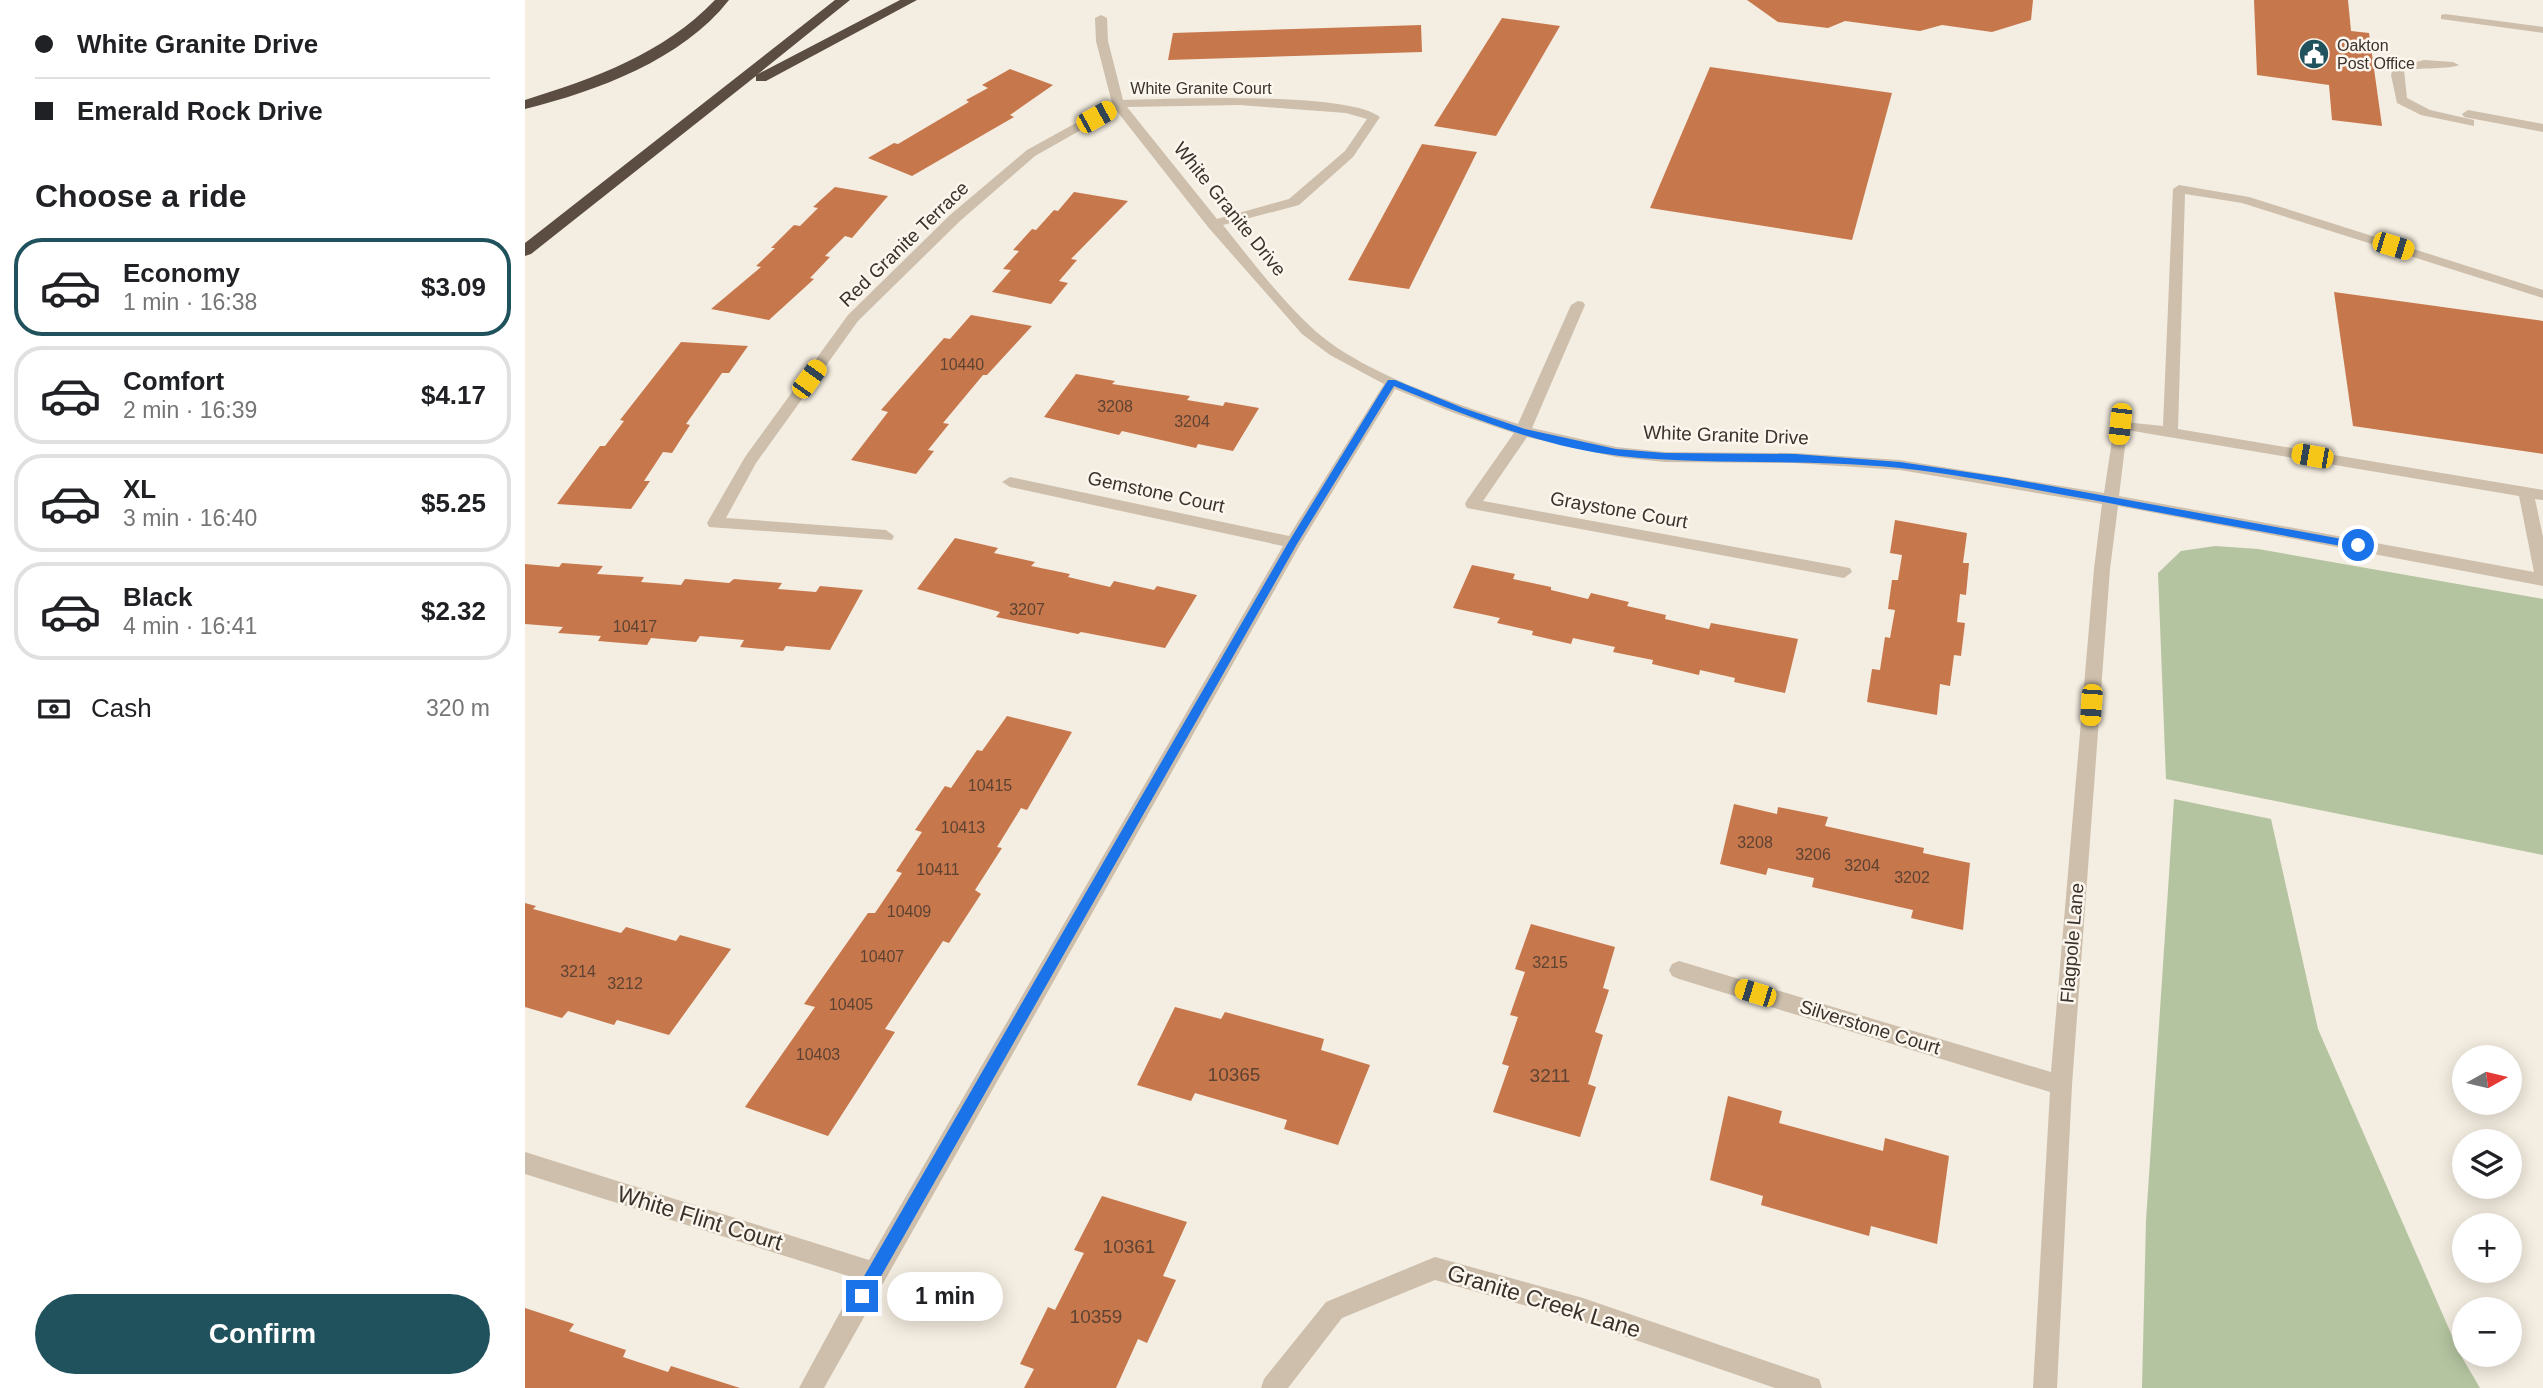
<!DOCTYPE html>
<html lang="en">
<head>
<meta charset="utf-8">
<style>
  :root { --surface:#fff; --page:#f6f6f6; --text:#202124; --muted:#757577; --line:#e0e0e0; --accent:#20525d }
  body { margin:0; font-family:Arial,sans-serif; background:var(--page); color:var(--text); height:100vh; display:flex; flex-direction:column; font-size:26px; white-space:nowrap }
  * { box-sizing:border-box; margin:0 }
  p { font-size:23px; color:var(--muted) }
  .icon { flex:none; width:38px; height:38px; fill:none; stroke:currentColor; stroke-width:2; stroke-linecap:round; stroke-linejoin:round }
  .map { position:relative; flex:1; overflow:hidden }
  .side { display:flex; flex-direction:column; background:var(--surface); width:525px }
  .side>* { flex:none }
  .top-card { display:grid; align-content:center; height:154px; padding:0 35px; background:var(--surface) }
  .needle { width:46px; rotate:82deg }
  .controls { position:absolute; left:1927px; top:1045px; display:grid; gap:14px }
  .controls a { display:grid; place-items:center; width:70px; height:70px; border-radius:50%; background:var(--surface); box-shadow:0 4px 18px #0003; font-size:35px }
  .end { position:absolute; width:32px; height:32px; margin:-16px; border:9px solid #1a73e8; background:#fff; box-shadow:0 0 0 4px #fff }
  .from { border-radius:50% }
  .bubble { position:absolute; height:49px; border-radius:24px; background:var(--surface); box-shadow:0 4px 18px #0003; font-size:23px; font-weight:600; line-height:49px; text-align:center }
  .car { position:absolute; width:21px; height:42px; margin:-21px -10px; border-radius:9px; box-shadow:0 0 5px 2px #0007; background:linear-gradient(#f5c518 24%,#345 0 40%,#f5c518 0 76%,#345 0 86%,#f5c518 0) }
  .top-card b { display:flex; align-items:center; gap:24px; height:66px; font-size:26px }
  .top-card b+b { border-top:2px solid var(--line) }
  .top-card i { width:18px; height:18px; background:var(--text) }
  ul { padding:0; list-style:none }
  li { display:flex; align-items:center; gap:21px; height:98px; margin:0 14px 10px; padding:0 21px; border:4px solid var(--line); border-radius:28px }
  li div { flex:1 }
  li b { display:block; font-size:26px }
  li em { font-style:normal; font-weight:600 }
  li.active { border-color:var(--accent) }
  li>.icon { width:63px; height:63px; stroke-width:1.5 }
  h2 { padding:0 35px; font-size:32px; line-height:84px }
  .pay { display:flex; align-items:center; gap:18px; height:77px; padding:0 35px; font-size:26px }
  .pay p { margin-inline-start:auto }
  .action { display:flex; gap:14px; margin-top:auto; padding:14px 35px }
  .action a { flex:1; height:80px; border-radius:42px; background:var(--accent); color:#fff; font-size:28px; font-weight:600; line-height:80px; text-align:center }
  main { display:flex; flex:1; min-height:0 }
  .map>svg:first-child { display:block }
  .green { fill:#b4c4a0 }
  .building { fill:#c7774c }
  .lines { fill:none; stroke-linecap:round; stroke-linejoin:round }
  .minor { fill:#cdbfac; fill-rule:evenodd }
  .highway { fill:#5c4d42; fill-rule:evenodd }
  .route { fill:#1a73e8 }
  .labels { text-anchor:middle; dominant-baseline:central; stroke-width:5; stroke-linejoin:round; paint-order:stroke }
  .far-poi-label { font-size:16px; fill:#3b322b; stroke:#fbf6ee; text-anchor:start }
  .far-street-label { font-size:16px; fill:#3b322b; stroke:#fbf6ee }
  .number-label { font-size:16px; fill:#5e4333 }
  .street-label { font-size:19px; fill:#3b322b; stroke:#fbf6ee }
  .near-number-label { font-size:19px; fill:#5e4333 }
  .near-street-label { font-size:23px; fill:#3b322b; stroke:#fbf6ee }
</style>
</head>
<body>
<main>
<section class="side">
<div class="top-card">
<b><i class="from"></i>White Granite Drive</b>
<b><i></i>Emerald Rock Drive</b>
</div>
<h2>Choose a ride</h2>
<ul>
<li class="active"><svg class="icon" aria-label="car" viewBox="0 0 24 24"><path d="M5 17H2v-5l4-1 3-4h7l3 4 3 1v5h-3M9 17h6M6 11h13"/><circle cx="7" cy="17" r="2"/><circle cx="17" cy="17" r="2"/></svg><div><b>Economy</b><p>1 min · 16:38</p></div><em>$3.09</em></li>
<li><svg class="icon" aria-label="car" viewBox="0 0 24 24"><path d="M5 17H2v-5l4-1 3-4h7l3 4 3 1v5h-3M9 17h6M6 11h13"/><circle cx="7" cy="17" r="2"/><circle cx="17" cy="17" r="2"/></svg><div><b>Comfort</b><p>2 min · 16:39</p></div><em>$4.17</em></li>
<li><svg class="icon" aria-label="car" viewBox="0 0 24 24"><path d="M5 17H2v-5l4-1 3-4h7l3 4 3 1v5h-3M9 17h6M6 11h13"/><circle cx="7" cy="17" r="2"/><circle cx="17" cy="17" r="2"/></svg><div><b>XL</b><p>3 min · 16:40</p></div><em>$5.25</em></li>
<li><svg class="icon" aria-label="car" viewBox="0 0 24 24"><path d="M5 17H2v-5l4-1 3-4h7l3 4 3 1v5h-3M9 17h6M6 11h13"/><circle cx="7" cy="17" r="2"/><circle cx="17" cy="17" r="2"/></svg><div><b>Black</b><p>4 min · 16:41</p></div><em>$2.32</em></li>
</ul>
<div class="pay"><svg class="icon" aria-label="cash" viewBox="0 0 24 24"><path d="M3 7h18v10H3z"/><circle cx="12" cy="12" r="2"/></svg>Cash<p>320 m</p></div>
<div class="action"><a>Confirm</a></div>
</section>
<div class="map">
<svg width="2018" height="1388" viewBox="0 0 2018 1388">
  <rect width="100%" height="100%" fill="#f4ede1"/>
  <!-- green -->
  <g class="green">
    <path d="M1690 546 1733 549 2018 599V855L1641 779 1633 573 1656 551Z"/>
    <path d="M1649 799 1746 819 1793 1029 1935 1354 1955 1388H1617L1621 1221Z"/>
  </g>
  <!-- building -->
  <g class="building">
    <path d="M1222 0H1508L1506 20 1467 32 1417 25 1395 31 1320 21 1303 28 1253 22Z"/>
    <path d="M1729 0H1823L1826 31 1844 33 1857 126 1807 120 1804 85 1732 75Z"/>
    <path d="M977 18 1035 26 971 136 909 126Z"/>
    <path d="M896 25 897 52 643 60 648 33Z"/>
    <path d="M1185 67 1367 93 1327 240 1125 208Z"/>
    <path d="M485 69 528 85 485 115 489 117 387 176 343 158 369 143 373 144 444 102 441 100 463 88 457 85Z"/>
    <path d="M897 144 952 152 884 289 823 280Z"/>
    <path d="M310 187 363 196 327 238 320 236 300 256 305 257 285 278 289 279 244 320 186 309 236 267 231 266 250 248H246L269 225 275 226 293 208 288 207Z"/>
    <path d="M549 192 603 201 546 259 552 260 534 281 543 283 526 304 467 292 486 270 478 269 494 251 488 250 507 229 511 230 529 210 533 211Z"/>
    <path d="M1809 292 2018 321V454L1828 426Z"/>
    <path d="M446 315 507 326 462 375H458L418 423 424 424 403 450 409 451 391 474 326 460 363 412 356 410 419 338 425 339Z"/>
    <path d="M156 342 223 346 204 373H197L161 424 165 425 147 453 138 452 119 481H125L106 509 32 504 75 446H80L99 421 95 420Z"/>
    <path d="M551 374 590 381 587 384 665 396 662 400 698 406 700 402 734 408 708 451 673 444 671 448 597 431 594 435 519 417Z"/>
    <path d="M1370 520 1442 533 1438 563H1444L1441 595 1435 594 1432 622 1440 623 1436 656 1429 655 1425 686 1415 684 1412 715 1342 702 1347 669 1355 670 1360 637 1365 638 1370 610 1363 609 1367 580H1373L1377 555 1365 553Z"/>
    <path d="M430 538 473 548 469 553 510 562 506 566 545 574 543 577 585 587 589 581 629 590 632 586 672 595 640 648 556 632 553 634 471 617 475 612 392 589Z"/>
    <path d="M37 563 78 566 72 574 119 577 116 582 156 585 160 579 204 583 209 579 257 583 253 589 291 592 295 586 338 590 305 650 261 646 258 651 215 647 219 640 175 636 171 642 126 638 122 645 73 641 76 636 33 633 38 627 0 624V564L34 567Z"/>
    <path d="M947 565 990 574 988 579 1026 587V590L1063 599 1066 593 1104 602 1102 606 1141 615 1140 619 1184 629 1186 623 1273 639 1260 693 1209 682 1210 678 1175 670 1174 675 1127 664 1128 660 1088 652 1090 647 1048 638 1046 644 1007 635 1008 631 972 623 975 618 928 608Z"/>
    <path d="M482 716 547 732 502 810 496 808 472 847 477 848 450 890 456 894 424 943 418 941 360 1029 370 1032 303 1136 220 1107 290 1007 279 1004 343 913H350L377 873 371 871 397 832 390 830 420 786 426 788 452 750 457 751Z"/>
    <path d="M1209 804 1252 814 1253 807 1303 817 1300 826 1399 848 1398 853 1445 863 1438 930 1386 918 1388 910 1287 887 1289 878 1243 868 1241 875 1195 864Z"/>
    <path d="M0 903 11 906 8 909 96 933 101 927 151 941 155 935 206 949 144 1035 92 1020 89 1025 43 1011 37 1018 0 1007Z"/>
    <path d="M1006 924 1090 947 1078 988 1084 990 1070 1032 1078 1035 1063 1084 1071 1087 1055 1137 968 1112 984 1066 977 1064 993 1017 985 1015 1000 972 990 969Z"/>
    <path d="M650 1007 696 1019 700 1012 799 1039 796 1050 845 1065 813 1145 759 1129 762 1120 670 1093 666 1101 612 1085Z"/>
    <path d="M1203 1096 1257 1111 1254 1123 1358 1151 1360 1138 1424 1156 1412 1244 1346 1226 1344 1236 1236 1205 1238 1196 1185 1180Z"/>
    <path d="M577 1196 662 1222 638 1276 651 1280 622 1343 613 1339 591 1388H499L509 1369 495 1364 523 1307 530 1310 559 1253 549 1250Z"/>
    <path d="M0 1308 49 1324 44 1331 101 1350 98 1357 143 1372 146 1366 215 1388H0Z"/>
  </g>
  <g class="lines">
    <!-- minor -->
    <g class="minor">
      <path d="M1920 14 2018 27V33L1916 19V15Z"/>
      <path d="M576 15 582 18 583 41 598 100C646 99 823 91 855 117L828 157 774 205 698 225C726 260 753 296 786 327 833 372 931 404 993 424L1046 305 1053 301 1058 302 1060 305 1007 428 1091 447 1140 452 1270 453 1375 460 1579 493 1590 421 1638 426 1648 189 1654 185 1724 197 2018 290V298L1717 203 1660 194 1653 429 2018 490V500L2010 499 2018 537V586L1593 506 1585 569 1547 1085 1532 1388H1508L1525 1092 1154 979 1147 976 1144 970 1147 964 1154 961 1526 1072 1569 569 1577 504 1375 470 1270 463 1140 462 1091 457 1002 437 958 501 1325 568 1327 572 1319 578 942 508 940 504 942 500 989 433 929 413 870 389 775 545 299 1388H274L333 1279 0 1174V1152L344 1260 758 546 485 487 477 482 485 477 764 536 859 384 805 355 777 334 683 227 591 110 510 156 435 221 333 321 231 463 201 518 361 530 369 536 367 540 184 527 182 523 220 457 323 315 425 215 502 150 587 103 571 41 570 18ZM715 105 821 113 842 119 820 151 764 199 692 219 602 107ZM1602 430 1994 496 2009 572 1594 496Z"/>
      <path d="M1899 60 1928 62 1934 65C1927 69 1892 68 1879 70L1882 98 1905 110 1949 120V126L1896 115 1872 103 1866 75 1868 68Z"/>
      <path d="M1943 110 2018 124V132L1939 117 1937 114Z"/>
      <path d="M910 1257 1058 1298 1285 1376 1294 1379 1297 1388H1250L1058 1322 910 1280 817 1318 763 1388H736L739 1379 801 1302Z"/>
    </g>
    <!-- highway -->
    <g class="highway">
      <path d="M190 0H204C157 60 72 91 0 109V100C70 78 138 54 190 0Z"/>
      <path d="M310 0H325L233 74 375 0H392L241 81H231V76L6 254 0 256V243Z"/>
    </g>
  </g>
  <!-- route -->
  <path class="route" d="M863 380H870L938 408 1000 429 1091 449 1140 453 1270 454 1375 462 1482 478 1833 542 1838 545 1833 549C1744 533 1656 517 1568 500 1504 489 1440 475 1375 468 1282 458 1188 466 1095 456 1017 447 941 416 869 386L772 544 342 1301 337 1303 331 1301 329 1296 331 1290 763 543Z"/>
  <!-- icons -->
  <defs>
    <g id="civic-disc" transform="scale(1.575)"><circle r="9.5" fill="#20525d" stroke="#fbf6ee"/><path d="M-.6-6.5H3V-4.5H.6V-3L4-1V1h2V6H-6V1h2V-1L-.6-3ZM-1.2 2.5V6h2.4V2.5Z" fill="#fff"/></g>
  </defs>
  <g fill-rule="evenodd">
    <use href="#civic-disc" x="1789" y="54"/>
  </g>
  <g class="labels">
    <!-- far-poi labels -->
    <g class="far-poi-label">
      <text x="1812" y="45">Oakton<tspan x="1812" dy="18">Post Office</tspan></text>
    </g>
    <!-- far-street labels -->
    <g class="far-street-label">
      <text x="676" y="88">White Granite Court</text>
    </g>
    <!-- number labels -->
    <g class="number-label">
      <text x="437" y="364">10440</text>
      <text x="590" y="406">3208</text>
      <text x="667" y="421">3204</text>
      <text x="502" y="609">3207</text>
      <text x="110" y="626">10417</text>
      <text x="465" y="785">10415</text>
      <text x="438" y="827">10413</text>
      <text x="1230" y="842">3208</text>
      <text x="1288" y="854">3206</text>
      <text x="1337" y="865">3204</text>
      <text x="413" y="869">10411</text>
      <text x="1387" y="877">3202</text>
      <text x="384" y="911">10409</text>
      <text x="357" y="956">10407</text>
      <text x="1025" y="962">3215</text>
      <text x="53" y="971">3214</text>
      <text x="100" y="983">3212</text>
      <text x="326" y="1004">10405</text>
      <text x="293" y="1054">10403</text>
    </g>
    <!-- street labels -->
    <g class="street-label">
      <text transform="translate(705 209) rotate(51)">White Granite Drive</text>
      <text transform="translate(379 244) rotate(-44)">Red Granite Terrace</text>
      <text transform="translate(1201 435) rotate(2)">White Granite Drive</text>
      <text transform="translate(631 492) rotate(12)">Gemstone Court</text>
      <text transform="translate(1094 510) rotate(10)">Graystone Court</text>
      <text transform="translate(1547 943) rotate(-85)">Flagpole Lane</text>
      <text transform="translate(1345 1027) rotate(17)">Silverstone Court</text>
    </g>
    <!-- near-number labels -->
    <g class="near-number-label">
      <text x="709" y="1074">10365</text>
      <text x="1025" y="1075">3211</text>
      <text x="604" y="1246">10361</text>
      <text x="571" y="1316">10359</text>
    </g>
    <!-- near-street labels -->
    <g class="near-street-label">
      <text transform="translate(175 1218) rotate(17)">White Flint Court</text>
      <text transform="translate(1019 1301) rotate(17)">Granite Creek Lane</text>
    </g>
  </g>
</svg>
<div class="controls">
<a><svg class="needle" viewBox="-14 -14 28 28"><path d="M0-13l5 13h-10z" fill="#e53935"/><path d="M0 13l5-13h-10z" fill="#757577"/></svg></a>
<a><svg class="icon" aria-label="layers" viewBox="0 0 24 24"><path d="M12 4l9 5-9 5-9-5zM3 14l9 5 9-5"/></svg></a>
<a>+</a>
<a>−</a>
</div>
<i class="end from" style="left:1833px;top:545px"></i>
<i class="end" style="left:337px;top:1296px"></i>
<div class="bubble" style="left:362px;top:1272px;width:116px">1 min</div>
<i class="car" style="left:571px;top:117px;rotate:61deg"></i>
<i class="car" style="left:1868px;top:246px;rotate:107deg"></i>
<i class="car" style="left:284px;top:379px;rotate:36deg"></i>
<i class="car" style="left:1595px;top:424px;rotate:186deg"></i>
<i class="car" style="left:1787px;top:456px;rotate:280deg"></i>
<i class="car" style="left:1566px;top:705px;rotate:184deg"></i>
<i class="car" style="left:1230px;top:993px;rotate:287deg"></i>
</div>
</main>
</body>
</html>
